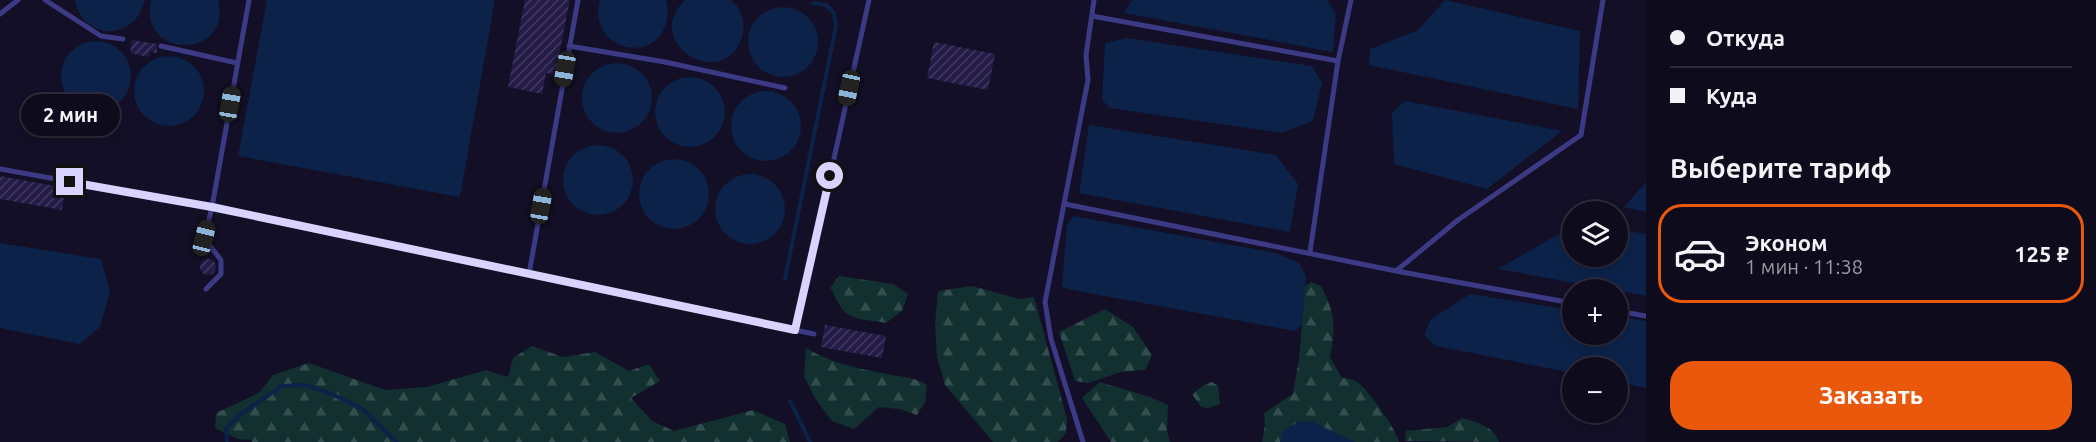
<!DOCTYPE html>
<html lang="ru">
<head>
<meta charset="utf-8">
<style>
  :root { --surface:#0e0b1c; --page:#171425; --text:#f1f3f6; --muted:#9b9ba3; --line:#2e2b3b; --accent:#ea580c }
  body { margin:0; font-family:Ubuntu,sans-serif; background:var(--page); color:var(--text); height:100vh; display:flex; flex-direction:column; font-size:22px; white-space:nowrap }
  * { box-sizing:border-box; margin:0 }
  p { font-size:20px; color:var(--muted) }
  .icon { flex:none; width:33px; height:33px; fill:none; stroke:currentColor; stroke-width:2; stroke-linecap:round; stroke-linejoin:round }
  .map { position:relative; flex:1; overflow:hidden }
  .side { display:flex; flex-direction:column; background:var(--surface); width:450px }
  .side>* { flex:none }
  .top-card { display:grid; align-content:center; height:132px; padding:0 24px; background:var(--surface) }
  .tools { position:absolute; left:1562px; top:201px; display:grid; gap:12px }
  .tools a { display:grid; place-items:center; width:66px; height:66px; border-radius:50%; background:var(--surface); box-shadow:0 3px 9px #0003,0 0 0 2px var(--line); font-size:30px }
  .end { position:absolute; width:27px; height:27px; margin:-14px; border:8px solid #d9d4ff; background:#111; box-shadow:0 0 0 3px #111 }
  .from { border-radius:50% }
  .bubble { position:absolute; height:42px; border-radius:21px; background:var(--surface); box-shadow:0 3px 9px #0003,0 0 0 2px var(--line); font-size:20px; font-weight:700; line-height:42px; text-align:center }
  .car { position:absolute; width:18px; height:36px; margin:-18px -9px; border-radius:8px; box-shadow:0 0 4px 2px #0007; background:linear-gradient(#222 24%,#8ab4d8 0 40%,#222 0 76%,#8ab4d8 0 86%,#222 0) }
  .top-card b { display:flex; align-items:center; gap:21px; height:57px; font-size:22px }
  .top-card b+b { border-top:2px solid var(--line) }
  .top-card i { width:15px; height:15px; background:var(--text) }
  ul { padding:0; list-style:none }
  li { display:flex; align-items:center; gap:18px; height:99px; margin:0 12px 9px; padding:0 12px; border:3px solid var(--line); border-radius:24px }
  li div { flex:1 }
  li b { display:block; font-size:22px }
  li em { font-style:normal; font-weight:700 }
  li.on { border-color:var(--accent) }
  li>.icon { width:54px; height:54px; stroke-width:1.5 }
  h2 { padding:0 24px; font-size:27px; line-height:72px }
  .action { display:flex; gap:12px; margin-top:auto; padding:12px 24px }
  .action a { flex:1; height:69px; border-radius:24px; background:var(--accent); color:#fff; font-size:24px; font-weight:700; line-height:69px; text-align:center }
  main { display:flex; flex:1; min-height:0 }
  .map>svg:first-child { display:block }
  .forest { fill:url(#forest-firs) }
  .water { fill:#0c2248 }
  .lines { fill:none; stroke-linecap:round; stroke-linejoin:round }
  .stream { stroke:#0c2248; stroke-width:4 }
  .building { fill:url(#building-hatch) }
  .lane { stroke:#3d3a85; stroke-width:5 }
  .route { stroke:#d9d4ff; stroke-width:8 }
</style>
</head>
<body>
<main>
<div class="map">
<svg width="1646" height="442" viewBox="0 0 1646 442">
  <defs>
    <pattern id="forest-firs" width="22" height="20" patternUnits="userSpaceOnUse" patternTransform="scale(1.5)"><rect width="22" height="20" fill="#12302f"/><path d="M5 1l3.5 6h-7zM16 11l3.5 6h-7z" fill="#344d4e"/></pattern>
    <pattern id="building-hatch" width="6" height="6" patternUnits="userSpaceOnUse" patternTransform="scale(1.5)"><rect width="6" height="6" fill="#241b47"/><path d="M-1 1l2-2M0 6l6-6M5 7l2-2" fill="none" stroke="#433b63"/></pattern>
  </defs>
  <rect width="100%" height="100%" fill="#130f26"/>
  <!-- forest -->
  <g class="forest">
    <path d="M839 276 893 284 908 294 902 311 886 323C872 320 851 321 842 309 837 302 835 295 830 288Z"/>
    <path d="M1311 282 1321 286C1335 312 1336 328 1330 357L1342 378C1347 379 1353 379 1356 381 1366 386 1398 432 1399 442H1262L1265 425 1264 413 1293 394 1299 359 1303 312 1295 301 1299 291Z"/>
    <path d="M972 286 1020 299 1034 297 1067 419 1066 433 1058 442H993L945 385 937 357 935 324 938 291Z"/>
    <path d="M1105 309 1133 327 1152 355 1145 370 1121 372 1088 383 1075 381 1059 332Z"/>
    <path d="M532 346 563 357 595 352 629 371 649 364 660 381 631 398 652 421 674 431 753 410 785 424 790 442H252L251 440 238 439 215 428 216 413 259 393 273 375 309 363 385 390 427 387 486 370 508 377 513 358Z"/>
    <path d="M806 348C829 362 855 368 882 373 898 377 913 376 927 385L925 402 917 415 899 409 879 407 854 429 832 421 816 400 804 376Z"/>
    <path d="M1100 382 1150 397 1168 405 1167 431 1170 442H1111L1082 398Z"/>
    <path d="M1212 382 1218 386 1220 404 1208 408 1201 407 1192 394 1204 385Z"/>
    <path d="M1462 418C1476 422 1494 426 1499 442L1405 441 1406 431 1447 427Z"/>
  </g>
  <!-- water -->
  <g class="water">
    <path d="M75 0H145C136 41 82 42 75 0Z"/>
    <path d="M151 0H218C234 58 138 62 151 0Z"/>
    <path d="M267 0H495L460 197 238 156Z"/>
    <path d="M600 0H666C669 8 668 15 666 23 654 67 586 48 600 0Z"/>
    <path d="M685 0H731C741 8 745 21 743 33 728 96 639 44 685 0Z"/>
    <path d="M1132 0H1327L1336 14 1333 52 1124 13Z"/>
    <path d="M1445 0 1580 31 1578 109 1369 65 1370 49 1418 30Z"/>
    <circle cx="783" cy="42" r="35"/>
    <path d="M1127 38 1312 66 1322 83 1313 121 1282 133 1109 108 1102 99 1105 43Z"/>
    <circle cx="96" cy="76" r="35"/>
    <circle cx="169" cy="91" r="35"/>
    <circle cx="617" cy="98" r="35"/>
    <circle cx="690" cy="112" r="35"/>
    <circle cx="766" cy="126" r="35"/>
    <path d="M1405 101 1562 131 1487 189 1394 164 1392 113Z"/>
    <path d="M1089 125 1276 155 1298 184 1290 232 1079 193Z"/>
    <circle cx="598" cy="180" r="35"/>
    <circle cx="674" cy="194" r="35"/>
    <circle cx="750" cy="209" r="35"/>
    <path d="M1646 182V212L1624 207Z"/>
    <path d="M1073 216 1276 253 1299 263 1306 276 1302 325 1295 331 1067 289 1062 286 1067 225Z"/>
    <path d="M1572 226V256H1617V229L1646 234V296L1498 269Z"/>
    <path d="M0 243 101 259 110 291 100 327 80 344 0 328Z"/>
    <path d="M1470 294 1572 310V334H1617V316L1646 321V388L1617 382V368H1572V373L1436 346 1424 335 1431 319Z"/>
    <path d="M1300 421 1313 422 1355 442H1280L1283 431Z"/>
  </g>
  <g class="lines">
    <!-- stream -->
    <g class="stream">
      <path d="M785 279 836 26 834 13 826 5 813 3"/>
      <path d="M790 401 810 442"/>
      <path d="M227 442 226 429 242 413 282 386 306 385 332 394 362 409 397 442"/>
    </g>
  </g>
  <!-- building -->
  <g class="building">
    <path d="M525 0H570L555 75 546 73 542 94 508 87Z"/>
    <path d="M132 40 157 44V53L150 52 149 57 130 53Z"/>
    <path d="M934 42 995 54 988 90 927 78Z"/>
    <path d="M0 176 66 188 62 210 0 199Z"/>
    <circle cx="208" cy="267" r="8"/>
    <path d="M825 325 886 336 882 358 821 347Z"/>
  </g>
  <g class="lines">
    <!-- lane -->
    <g class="lane">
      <path d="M45 0 101 36 123 39"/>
      <path d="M0 14 18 0"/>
      <path d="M1092 16 1338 61"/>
      <path d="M161 46 237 63"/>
      <path d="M569 46 665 62 785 88"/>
      <path d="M0 169 212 207 814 334"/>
      <path d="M1065 204 1396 271 1572 303"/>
      <path d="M1310 252 1338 61 1351 0"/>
      <path d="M1396 271 1458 220 1581 135 1603 0"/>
      <path d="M529 274 578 0"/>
      <path d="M206 289 221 274V260L204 238 212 207 249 0"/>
      <path d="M1617 311 1646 316"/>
      <path d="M796 330 869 0"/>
      <path d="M1083 442 1051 339 1045 302 1088 80 1086 55 1094 0"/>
    </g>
  </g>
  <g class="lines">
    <!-- route -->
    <path class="route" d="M70 182 212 207 795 330 830 176"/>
  </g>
</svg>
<div class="tools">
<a><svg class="icon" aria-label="layers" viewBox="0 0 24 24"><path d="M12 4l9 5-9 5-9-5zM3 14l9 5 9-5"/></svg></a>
<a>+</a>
<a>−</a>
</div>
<i class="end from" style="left:830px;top:176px"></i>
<i class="end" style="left:70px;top:182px"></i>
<div class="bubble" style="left:21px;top:94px;width:99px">2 мин</div>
<i class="car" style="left:565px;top:69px;rotate:190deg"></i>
<i class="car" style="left:849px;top:88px;rotate:192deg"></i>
<i class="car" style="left:230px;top:104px;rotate:10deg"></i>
<i class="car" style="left:541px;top:206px;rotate:10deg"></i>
<i class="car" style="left:204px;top:238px;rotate:14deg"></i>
</div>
<section class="side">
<div class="top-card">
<b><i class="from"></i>Откуда</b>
<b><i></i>Куда</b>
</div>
<h2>Выберите тариф</h2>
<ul>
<li class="on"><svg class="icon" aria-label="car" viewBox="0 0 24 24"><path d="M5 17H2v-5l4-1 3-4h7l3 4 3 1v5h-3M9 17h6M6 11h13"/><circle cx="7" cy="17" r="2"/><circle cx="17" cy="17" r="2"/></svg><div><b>Эконом</b><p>1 мин · 11:38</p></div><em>125 ₽</em></li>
</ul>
<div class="action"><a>Заказать</a></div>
</section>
</main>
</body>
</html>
